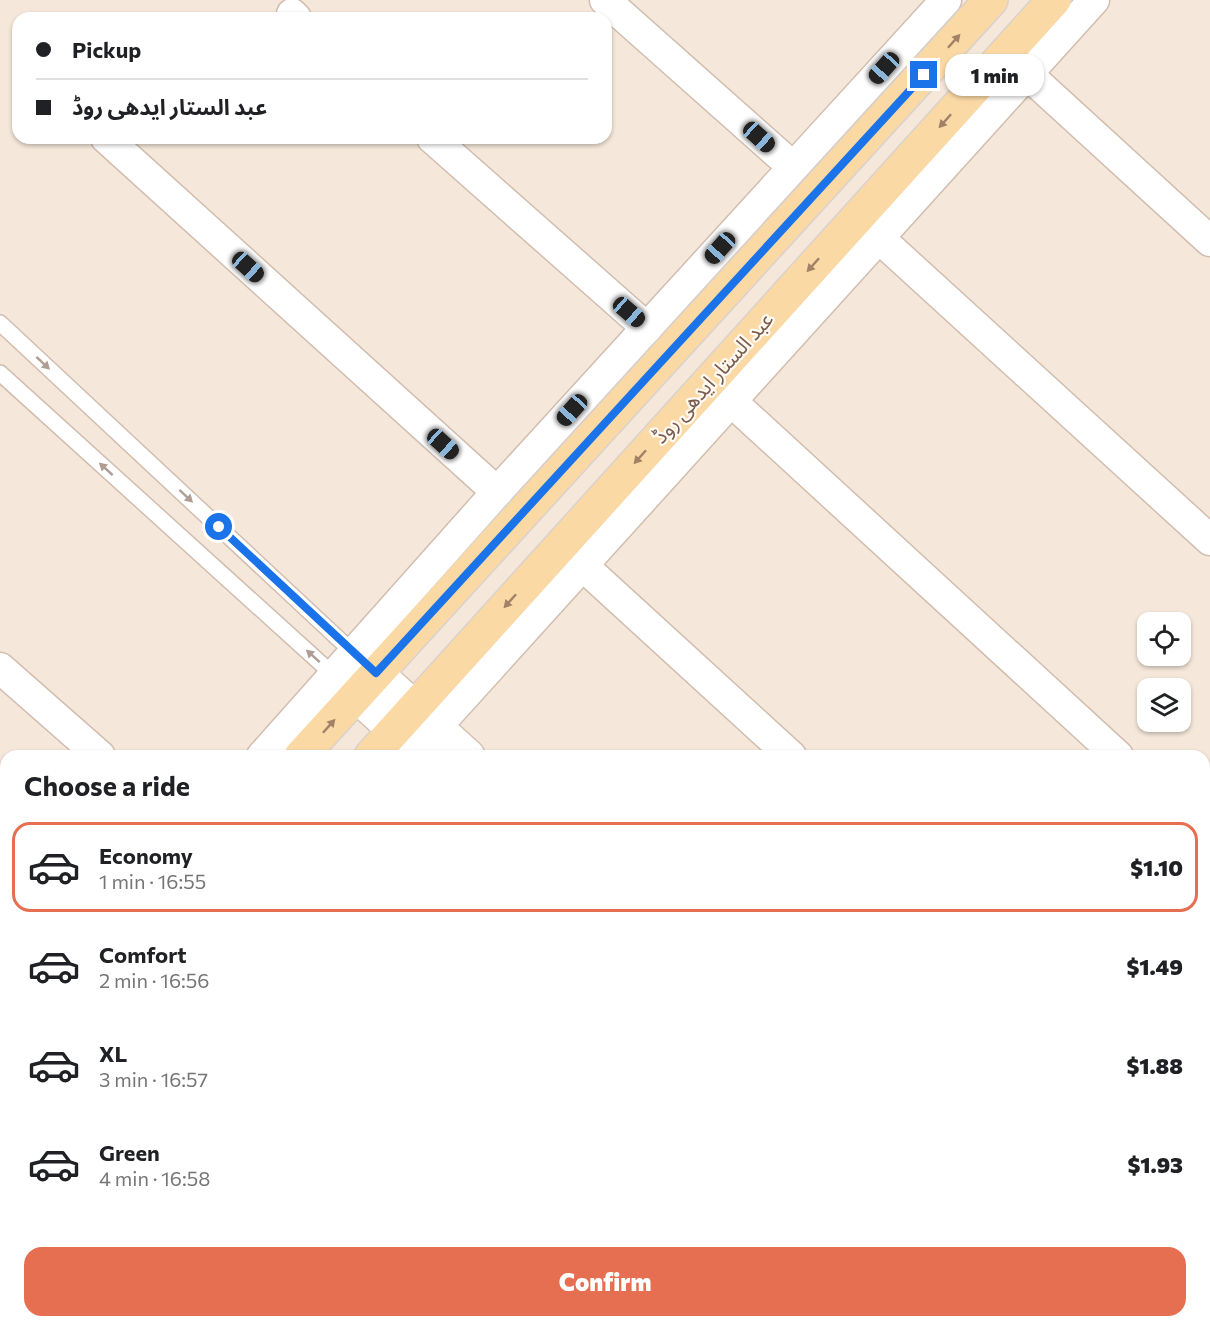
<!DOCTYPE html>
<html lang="en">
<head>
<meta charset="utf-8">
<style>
  :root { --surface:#fff; --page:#f6f6f6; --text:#202124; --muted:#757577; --line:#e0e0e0; --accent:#e76f51 }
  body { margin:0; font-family:Commissioner,"Noto Sans Arabic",sans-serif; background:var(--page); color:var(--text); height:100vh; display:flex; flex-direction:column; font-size:22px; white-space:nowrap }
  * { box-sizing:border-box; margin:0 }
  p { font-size:20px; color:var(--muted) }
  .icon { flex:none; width:33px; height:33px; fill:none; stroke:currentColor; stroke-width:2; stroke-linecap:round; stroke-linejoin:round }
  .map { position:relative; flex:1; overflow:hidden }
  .panel { position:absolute; left:0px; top:750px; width:1210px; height:578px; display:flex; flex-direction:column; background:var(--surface); border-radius:18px 18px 0 0; box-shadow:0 2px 4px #0004 }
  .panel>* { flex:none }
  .guide { position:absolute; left:12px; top:12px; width:600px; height:132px; border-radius:18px; box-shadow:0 2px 4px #0004; display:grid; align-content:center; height:132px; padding:0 24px; background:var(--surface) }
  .buttons { position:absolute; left:1137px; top:612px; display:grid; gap:12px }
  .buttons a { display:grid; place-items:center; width:54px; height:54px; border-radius:12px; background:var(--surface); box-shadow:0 2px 4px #0004; font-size:30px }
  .end { position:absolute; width:27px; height:27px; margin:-14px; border:8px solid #1a73e8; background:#fff; box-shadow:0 0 0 3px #fff }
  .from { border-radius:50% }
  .bubble { position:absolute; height:42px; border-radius:18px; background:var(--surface); box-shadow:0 2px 4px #0004; font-size:20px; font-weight:800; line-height:42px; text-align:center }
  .car { position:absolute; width:18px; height:36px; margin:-18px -9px; border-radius:8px; box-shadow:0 0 4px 2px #0007; background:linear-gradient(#222 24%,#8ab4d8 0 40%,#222 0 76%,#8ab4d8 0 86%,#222 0) }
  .guide b { display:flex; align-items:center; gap:21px; height:57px; font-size:22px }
  .guide b+b { border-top:2px solid var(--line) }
  .guide i { width:15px; height:15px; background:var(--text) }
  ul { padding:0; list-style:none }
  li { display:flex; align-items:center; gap:18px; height:90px; margin:0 12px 9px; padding:0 12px; border:3px solid transparent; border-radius:18px }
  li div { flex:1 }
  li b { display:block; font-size:22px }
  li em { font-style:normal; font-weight:800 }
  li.selected { border-color:var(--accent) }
  li>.icon { width:54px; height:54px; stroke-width:1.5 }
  h2 { padding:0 24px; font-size:27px; line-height:72px }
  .primary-button { display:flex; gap:12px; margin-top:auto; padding:12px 24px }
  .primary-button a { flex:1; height:69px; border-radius:18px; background:var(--accent); color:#fff; font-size:24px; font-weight:800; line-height:69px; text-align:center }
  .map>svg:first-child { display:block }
  .residential { fill:#f5e8da; fill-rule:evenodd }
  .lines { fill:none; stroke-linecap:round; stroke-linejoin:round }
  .lane-casing { stroke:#d1beb0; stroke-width:18 }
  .street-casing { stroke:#d1beb0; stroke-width:33 }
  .secondary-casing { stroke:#d6c0b0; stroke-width:36 }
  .primary-casing { stroke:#dad1cd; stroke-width:36 }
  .lane { stroke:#fff; stroke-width:15 }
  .street { stroke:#fff; stroke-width:30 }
  .secondary { stroke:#fff; stroke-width:33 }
  .primary { stroke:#fbd9a5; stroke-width:33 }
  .oneway { fill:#a18267 }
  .oneway2 { fill:#af9d94 }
  .route { stroke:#1a73e8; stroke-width:8 }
  .labels { text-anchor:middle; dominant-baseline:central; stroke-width:4.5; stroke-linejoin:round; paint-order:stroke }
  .street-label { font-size:21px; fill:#7a5c4d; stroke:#fffaf3 }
</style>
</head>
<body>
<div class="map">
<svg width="1210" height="1327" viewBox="0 0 1210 1327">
  <rect width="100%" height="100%" fill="#fdf6ec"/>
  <!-- residential -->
  <path class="residential" d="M0 0H1210V1327H0ZM18 18H606V138H18ZM1148 622H1180V656H1148ZM1148 688H1180V722H1148ZM6 756H1204V1322H6Z"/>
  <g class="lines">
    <!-- lane casing -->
    <g class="lane-casing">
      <g id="lane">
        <path d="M0 323 358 657"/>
        <path d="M0 373 338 679"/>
      </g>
    </g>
    <!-- street casing -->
    <g class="street-casing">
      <g id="street">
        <path d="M605 0 793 167"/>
        <path d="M292 14 296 18"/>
        <path d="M1012 60 1210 241"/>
        <path d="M106 138 497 492"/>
        <path d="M432 138 647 328"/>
        <path d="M879 238 1210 540"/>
        <path d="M731 401 1118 756"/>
        <path d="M582 565 791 756"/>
        <path d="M0 668 100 756"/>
        <path d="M420 745 1094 0"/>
        <path d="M262 756 497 492 946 0"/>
        <path d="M1204 835 1210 840"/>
        <path d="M0 965 6 970"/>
        <path d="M0 1047 6 1041"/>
        <path d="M1204 1134 1210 1139"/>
        <path d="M0 1207 6 1201"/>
        <path d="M0 1259 6 1264"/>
        <path d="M69 1322 75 1327"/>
        <path d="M393 1322 399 1327"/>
        <path d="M719 1322 725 1327"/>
      </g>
    </g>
    <!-- secondary casing -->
    <g class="secondary-casing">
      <g id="secondary">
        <path d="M376 673 468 756"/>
        <path d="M356 695 423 756"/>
        <path d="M1042 1322 1048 1327"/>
        <path d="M1090 1322 1096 1327"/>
      </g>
    </g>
    <!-- primary casing -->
    <g class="primary-casing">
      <g id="primary">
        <path d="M301 756 991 0"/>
        <path d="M371 756 1054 0"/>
        <path d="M0 1089 6 1083"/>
        <path d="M0 1160 6 1153"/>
      </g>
    </g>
    <!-- lane -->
    <use href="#lane" class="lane"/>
    <!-- street -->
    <use href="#street" class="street"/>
    <!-- secondary -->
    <use href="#secondary" class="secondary"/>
    <!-- primary -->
    <use href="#primary" class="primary"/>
  </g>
  <!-- one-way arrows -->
  <defs><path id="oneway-solid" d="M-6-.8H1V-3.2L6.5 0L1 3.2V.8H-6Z" transform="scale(1.5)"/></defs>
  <g class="oneway">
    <use href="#oneway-solid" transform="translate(954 41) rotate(-48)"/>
    <use href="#oneway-solid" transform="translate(945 121) rotate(132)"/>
    <use href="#oneway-solid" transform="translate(813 265) rotate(132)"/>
    <use href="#oneway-solid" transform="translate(640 457) rotate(132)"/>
    <use href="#oneway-solid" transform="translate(510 601) rotate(132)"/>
    <use href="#oneway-solid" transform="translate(329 726) rotate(-48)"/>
  </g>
  <g class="oneway2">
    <use href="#oneway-solid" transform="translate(43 363) rotate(43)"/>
    <use href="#oneway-solid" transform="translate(106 469) rotate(-138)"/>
    <use href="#oneway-solid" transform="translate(186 496) rotate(43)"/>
    <use href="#oneway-solid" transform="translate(313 656) rotate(-138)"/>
  </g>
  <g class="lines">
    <!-- route -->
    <path class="route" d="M219 527 376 673 924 75"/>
  </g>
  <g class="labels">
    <!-- street labels -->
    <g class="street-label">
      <text transform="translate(712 377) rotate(-48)">عبد الستار ایدھی روڈ</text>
    </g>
  </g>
</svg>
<div class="buttons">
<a><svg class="icon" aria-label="locate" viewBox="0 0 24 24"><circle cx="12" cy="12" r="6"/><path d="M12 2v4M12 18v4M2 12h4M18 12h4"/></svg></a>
<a><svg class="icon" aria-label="layers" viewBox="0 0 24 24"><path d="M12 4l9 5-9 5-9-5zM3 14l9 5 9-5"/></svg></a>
</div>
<i class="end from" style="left:219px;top:527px"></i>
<i class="end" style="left:924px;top:75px"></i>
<div class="bubble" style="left:945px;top:54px;width:99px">1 min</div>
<i class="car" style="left:884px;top:68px;rotate:222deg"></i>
<i class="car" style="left:759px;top:137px;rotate:132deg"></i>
<i class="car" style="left:720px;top:248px;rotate:222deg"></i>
<i class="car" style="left:248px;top:267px;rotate:132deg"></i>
<i class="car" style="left:629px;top:312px;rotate:131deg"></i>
<i class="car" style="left:572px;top:410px;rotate:222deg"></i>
<i class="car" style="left:443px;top:444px;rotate:132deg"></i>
<div class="guide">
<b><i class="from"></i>Pickup</b>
<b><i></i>عبد الستار ایدھی روڈ</b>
</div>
<section class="panel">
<h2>Choose a ride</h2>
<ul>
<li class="selected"><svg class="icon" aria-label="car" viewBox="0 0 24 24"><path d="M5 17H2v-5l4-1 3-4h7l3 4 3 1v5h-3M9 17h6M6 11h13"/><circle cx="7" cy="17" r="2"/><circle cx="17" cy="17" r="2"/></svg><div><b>Economy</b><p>1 min · 16:55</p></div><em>$1.10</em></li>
<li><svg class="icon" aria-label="car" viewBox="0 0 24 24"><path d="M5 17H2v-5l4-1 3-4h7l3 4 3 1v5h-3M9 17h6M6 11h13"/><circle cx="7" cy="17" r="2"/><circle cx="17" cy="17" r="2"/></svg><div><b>Comfort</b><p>2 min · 16:56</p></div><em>$1.49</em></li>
<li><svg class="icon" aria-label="car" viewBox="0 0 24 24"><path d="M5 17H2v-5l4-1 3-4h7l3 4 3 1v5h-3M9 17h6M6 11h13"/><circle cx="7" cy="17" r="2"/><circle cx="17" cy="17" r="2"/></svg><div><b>XL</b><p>3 min · 16:57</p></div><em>$1.88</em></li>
<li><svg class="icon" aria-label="car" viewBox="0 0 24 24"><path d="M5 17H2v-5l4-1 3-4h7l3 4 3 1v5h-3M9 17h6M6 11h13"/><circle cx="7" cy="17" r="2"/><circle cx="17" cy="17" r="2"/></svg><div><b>Green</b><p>4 min · 16:58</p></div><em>$1.93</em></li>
</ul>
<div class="primary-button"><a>Confirm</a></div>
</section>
</div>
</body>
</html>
